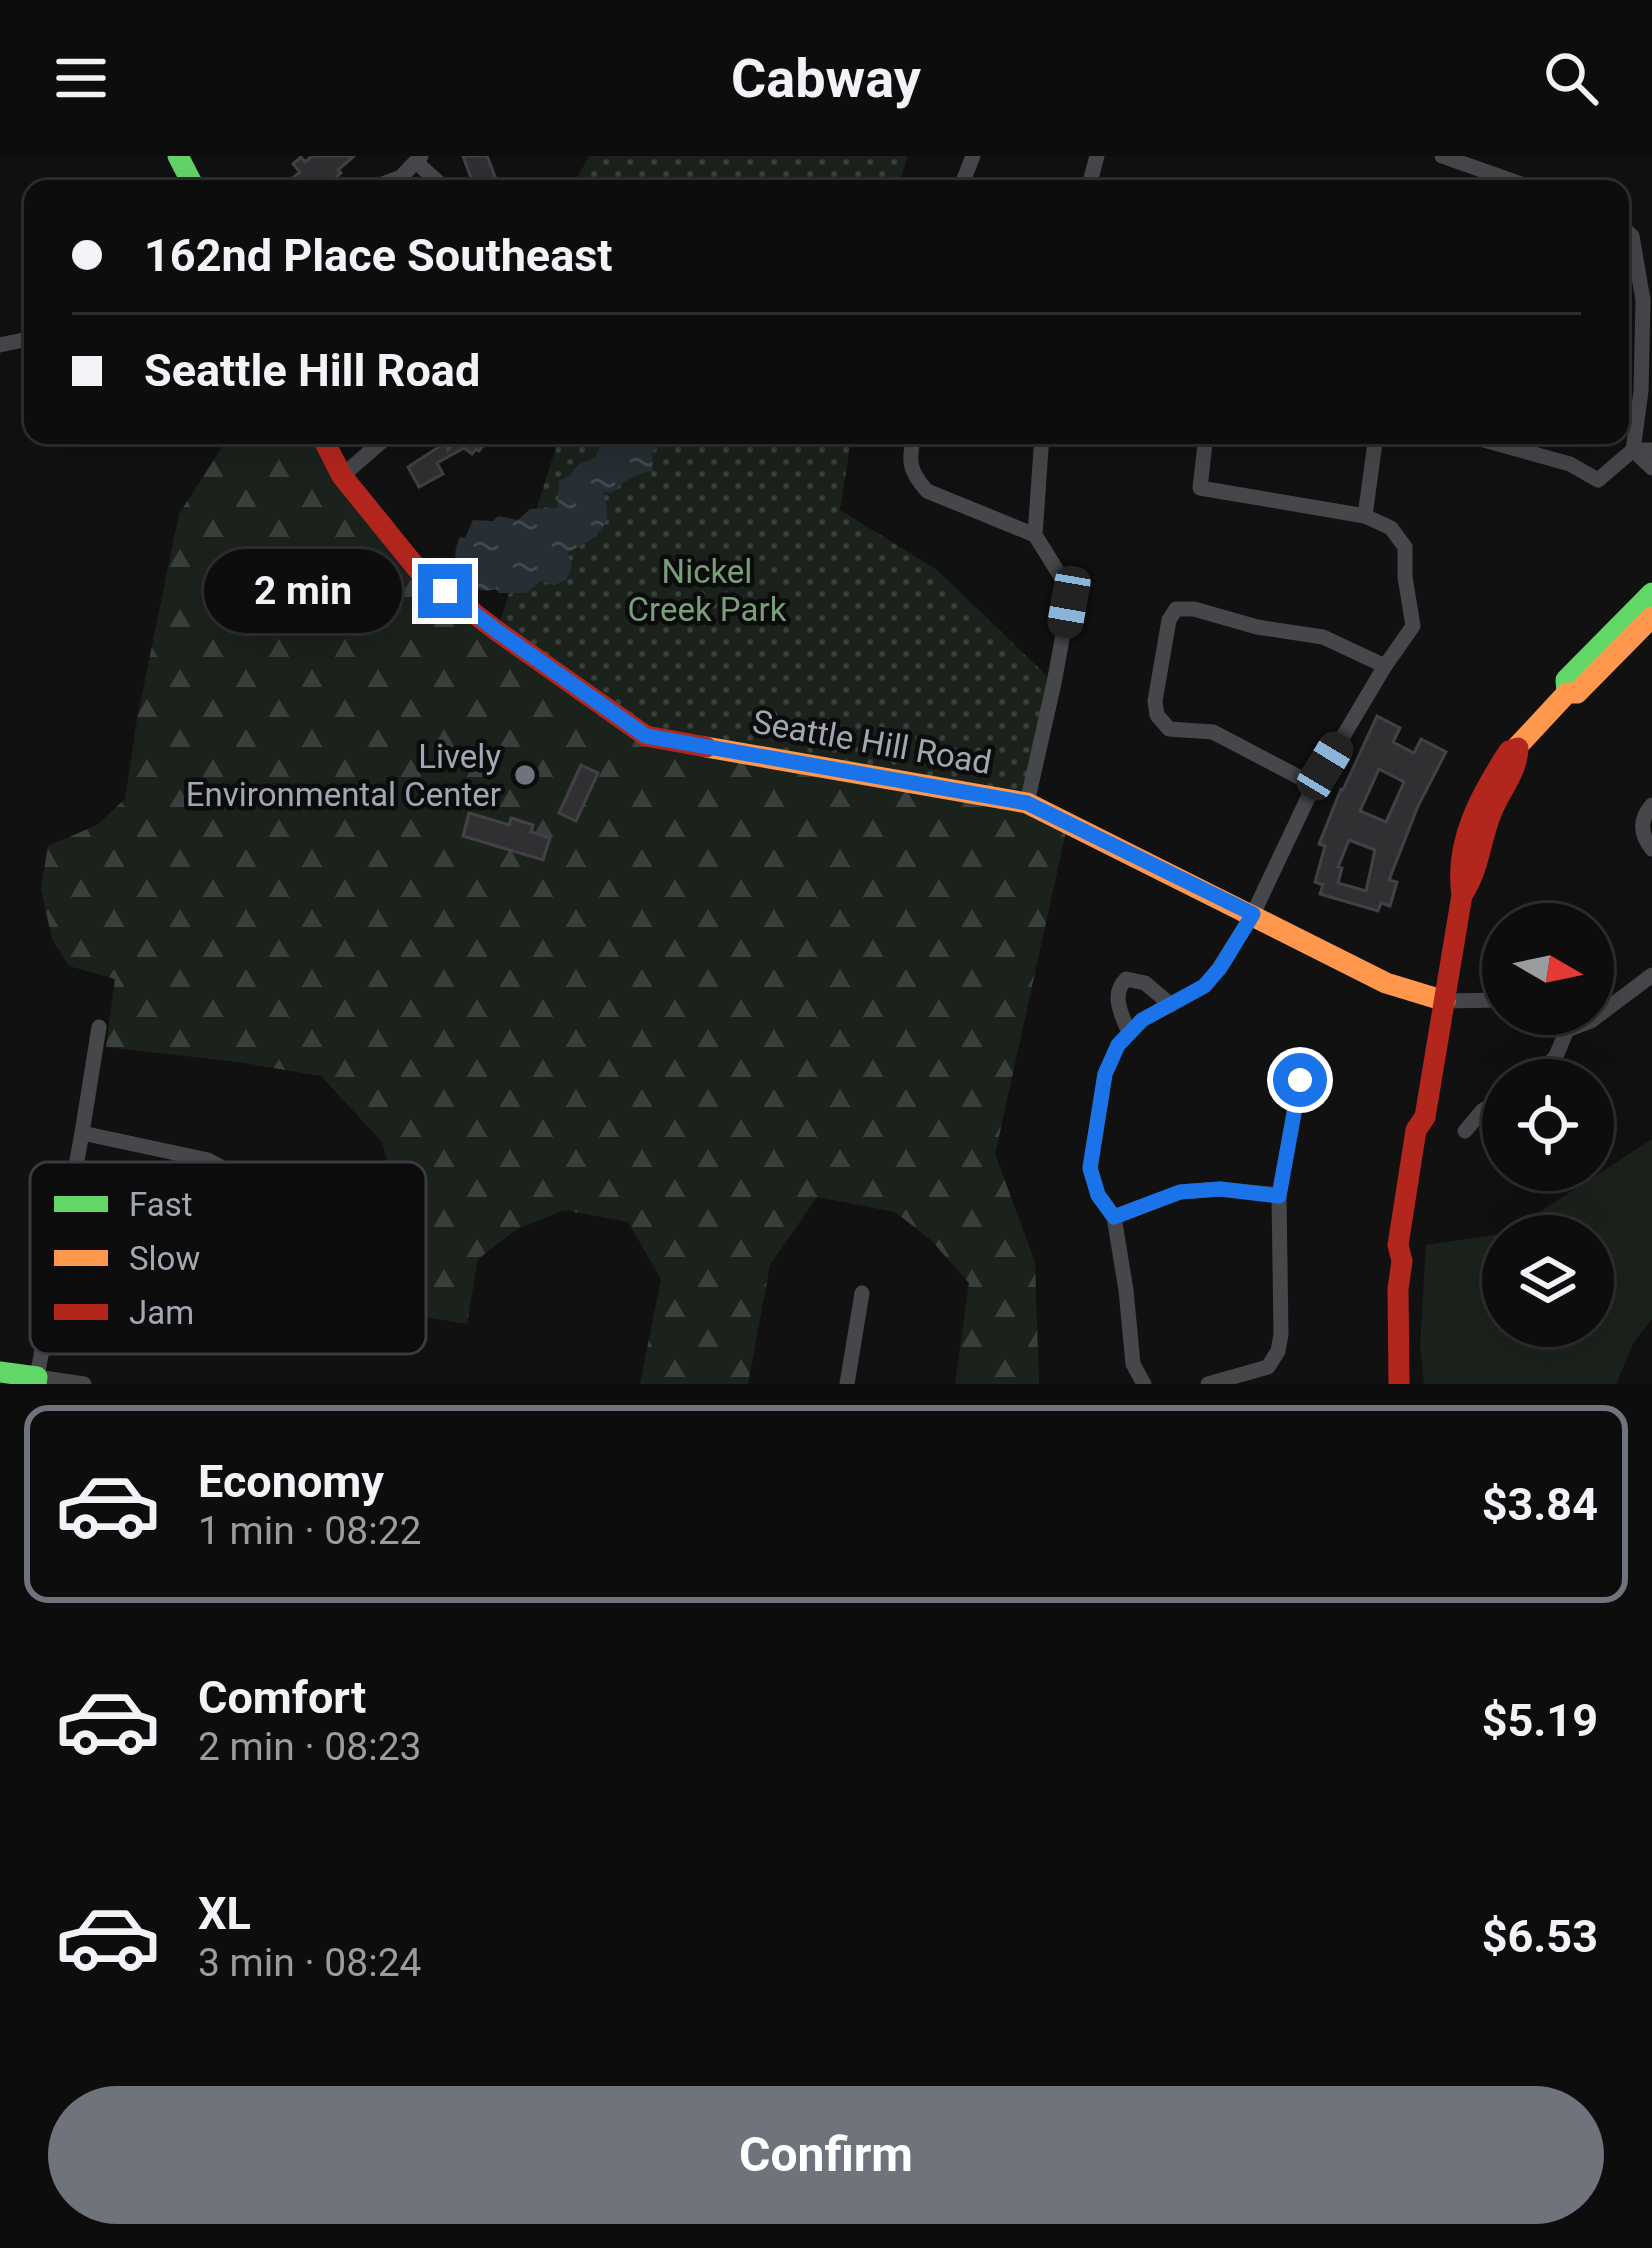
<!DOCTYPE html>
<html lang="en">
<head>
<meta charset="utf-8">
<style>
  :root { --surface:#0d0d0e; --page:#161617; --text:#f1f3f6; --muted:#9a9c9e; --line:#2d2d2e; --accent:#6f737b }
  body { margin:0; font-family:Roboto,sans-serif; background:var(--page); color:var(--text); height:100vh; display:flex; flex-direction:column; font-size:45px; white-space:nowrap }
  * { box-sizing:border-box; margin:0 }
  p { font-size:39px; color:var(--muted) }
  .icon { flex:none; width:66px; height:66px; fill:none; stroke:currentColor; stroke-width:2; stroke-linecap:round; stroke-linejoin:round }
  .map { position:relative; height:1228px; overflow:hidden }
  .details { display:flex; flex-direction:column; background:var(--surface); flex:1 }
  .details>* { flex:none }
  .top-card { position:absolute; left:24px; top:24px; width:1605px; height:264px; border-radius:24px; box-shadow:0 12px 48px #0002,0 0 0 3px var(--line); display:grid; align-content:center; height:264px; padding:0 48px; background:var(--surface) }
  .needle { width:78px; rotate:99deg }
  .fabs { position:absolute; left:1482px; top:747px; display:grid; gap:24px }
  .fabs a { display:grid; place-items:center; width:132px; height:132px; border-radius:50%; background:var(--surface); box-shadow:0 12px 48px #0002,0 0 0 3px var(--line); font-size:60px }
  .end { position:absolute; width:54px; height:54px; margin:-27px; border:15px solid #1a73e8; background:#fff; box-shadow:0 0 0 6px #fff }
  .from { border-radius:50% }
  .bubble { position:absolute; height:84px; border-radius:42px; background:var(--surface); box-shadow:0 12px 48px #0002,0 0 0 3px var(--line); font-size:39px; font-weight:700; line-height:84px; text-align:center }
  .car { position:absolute; width:36px; height:72px; margin:-36px -18px; border-radius:15px; box-shadow:0 0 9px 3px #0007; background:linear-gradient(#222 24%,#8ab4d8 0 40%,#222 0 76%,#8ab4d8 0 86%,#222 0) }
  .top-card b { display:flex; align-items:center; gap:42px; height:114px; font-size:45px }
  .top-card b+b { border-top:3px solid var(--line) }
  .top-card i { width:30px; height:30px; background:var(--text) }
  ul { padding:21px 0 0; list-style:none }
  li { display:flex; align-items:center; gap:36px; height:198px; margin:0 24px 18px; padding:0 24px; border:6px solid transparent; border-radius:24px }
  li div { flex:1 }
  li b { display:block; font-size:45px }
  li em { font-style:normal; font-weight:700 }
  li.current { border-color:var(--accent) }
  li>.icon { width:108px; height:108px; stroke-width:1.5 }
  .action { display:flex; gap:24px; margin-top:auto; padding:24px 48px }
  .action a { flex:1; height:138px; border-radius:72px; background:var(--accent); color:#fff; font-size:48px; font-weight:700; line-height:138px; text-align:center }
  header { display:flex; justify-content:space-between; align-items:center; height:156px; padding:0 48px; background:var(--surface); font-size:54px; font-weight:700 }
  .map>svg:first-child { display:block }
  .grass { fill:#1b221c; fill-rule:evenodd }
  .forest { fill:url(#forest-firs) }
  .park { fill:url(#park-dots) }
  .water { fill:url(#water-ripples) }
  .building { fill:#303032; stroke:#404246; stroke-width:3; fill-rule:evenodd }
  .lines { fill:none; stroke-linecap:round; stroke-linejoin:round }
  .street { stroke:#46474a; stroke-width:15 }
  .fast { stroke:#63d668; stroke-width:21 }
  .slow { stroke:#ff974d; stroke-width:21 }
  .jam { stroke:#b3261e; stroke-width:21 }
  .route { stroke:#1a73e8; stroke-width:15 }
  .poi-dot { fill:#6f737b; stroke:#0c0c0d; stroke-width:4.5 }
  .labels { text-anchor:middle; dominant-baseline:central; stroke-width:9; stroke-linejoin:round; paint-order:stroke }
  .park-label { font-size:33px; fill:#799e79; stroke:#0c0c0d }
  .street-label { font-size:33px; fill:#a2a8b3; stroke:#0c0c0d }
  .poi-label { font-size:33px; fill:#a2a8b3; stroke:#0c0c0d; text-anchor:end }
  .key { fill:#0c0c0d; stroke:#393b3f; stroke-width:3 }
  .key-label { font-size:33px; fill:#a2a8b3 }
</style>
</head>
<body>
<header><svg class="icon" aria-label="menu" viewBox="0 0 24 24"><path d="M4 6h16M4 12h16M4 18h16"/></svg>Cabway<svg class="icon" aria-label="search" viewBox="0 0 24 24"><circle cx="10" cy="10" r="6"/><path d="M15 15l6 6"/></svg></header>
<div class="map">
<svg width="1652" height="1228" viewBox="0 0 1652 1228">
  <defs>
    <pattern id="forest-firs" width="22" height="20" patternUnits="userSpaceOnUse" patternTransform="scale(3)"><rect width="22" height="20" fill="#1b221c"/><path d="M5 1l3.5 6h-7zM16 11l3.5 6h-7z" fill="#393f3b"/></pattern>
    <pattern id="park-dots" width="8" height="8" patternUnits="userSpaceOnUse" patternTransform="scale(3)"><rect width="8" height="8" fill="#1b221c"/><path d="M2 2h.1M6 6h.1" fill="none" stroke="#393f3b" stroke-width="1.8" stroke-linecap="round"/></pattern>
    <pattern id="water-ripples" width="26" height="14" patternUnits="userSpaceOnUse" patternTransform="scale(3)"><rect width="26" height="14" fill="#272f34"/><path d="M2 4q2-2 4 0t4 0M15 11q2-2 4 0t4 0" fill="none" stroke="#434a4f"/></pattern>
  </defs>
  <rect width="100%" height="100%" fill="#111112"/>
  <!-- grass -->
  <path class="grass" d="M1652 983V1163L1634 1186 1616 1228H1424L1420 1190 1426 1089 1507 1077ZM1503 1080H1593V1170H1503Z"/>
  <!-- forest -->
  <path class="forest" d="M230 279H321L419 415 497 475 1027 647 1068 667 995 998 1035 1106 1039 1228H955L969 1127 931 1084 895 1056 817 1041 770 1109 748 1228H640L661 1123 628 1066 564 1054 517 1073 478 1103 467 1168 376 1153 399 1045 382 986 321 920 238 906 106 891 115 823 69 810 52 783 41 733 48 690 97 669 125 643 137 563 179 358Z"/>
  <!-- park -->
  <g class="park">
    <path d="M589 0H908L897 33H571Z"/>
    <path d="M560 279H852L840 354 937 414 1054 527 1027 647 646 580 497 475Z"/>
  </g>
  <!-- water -->
  <path class="water" d="M594 279H648L660 284 659 290 652 297 653 315C638 317 622 325 612 337L603 336C604 343 607 349 607 356 607 377 584 389 567 396L572 410 566 424 554 429 541 425 526 437H499L496 433C465 442 446 406 460 381L465 382 473 364 493 365 498 360 518 364 530 353 558 352 559 325 569 320 579 308 595 302 601 289Z"/>
  <!-- building -->
  <g class="building">
    <path d="M312 0H354L338 14 341 17 323 33H304L294 21 300 16 293 8 301 1 305 6Z"/>
    <path d="M463 0H487L500 33H475Z"/>
    <path d="M460 279H491L479 295 476 293 472 298 464 292 437 307 443 318 419 331 408 311 445 287 448 294Z"/>
    <path d="M1377 560 1400 572 1393 586 1414 597 1421 583 1446 596 1418 650 1389 724 1397 726 1390 750 1381 747 1378 755 1320 738 1323 729 1315 726 1325 690 1319 688 1341 633 1343 634ZM1379 613 1404 626 1386 666 1360 655ZM1349 684 1375 694 1366 735 1338 727 1342 712 1338 711Z"/>
    <path d="M581 609 598 617 576 665 559 657Z"/>
    <path d="M469 657 509 669 511 662 533 669 531 676 550 682 543 704 463 680Z"/>
  </g>
  <g class="lines">
    <!-- street -->
    <g class="street">
      <path d="M1442 0 1535 33"/>
      <path d="M416 6 446 33"/>
      <path d="M369 33 401 21 421 0"/>
      <path d="M960 33 973 0"/>
      <path d="M1088 33 1097 0"/>
      <path d="M1620 69 1632 80 1643 144 1641 235 1633 294"/>
      <path d="M0 189 33 182"/>
      <path d="M914 279C908 305 909 315 927 335L1035 379"/>
      <path d="M1206 279 1200 332 1365 360"/>
      <path d="M1466 279 1570 308 1598 324 1633 294H1652"/>
      <path d="M1633 294 1652 312"/>
      <path d="M342 320 389 279"/>
      <path d="M1314 629 1213 576 1169 573 1157 559 1155 545 1169 464 1176 453H1194L1257 471 1323 481 1385 510"/>
      <path d="M1027 647 1054 527 1069 446 1066 429 1035 379 1042 279"/>
      <path d="M1652 649C1639 664 1640 678 1652 693"/>
      <path d="M1445 845 1503 844"/>
      <path d="M1542 858 1567 874"/>
      <path d="M1567 874 1591 865 1652 819"/>
      <path d="M1129 877C1122 859 1110 839 1126 823L1145 827 1171 849"/>
      <path d="M1535 924 1556 900 1567 874"/>
      <path d="M1465 975 1482 955 1503 942"/>
      <path d="M82 977 208 1004 292 1049"/>
      <path d="M1114 1061 1180 1036 1219 1033 1279 1039"/>
      <path d="M84 1228 37 1221 82 977 99 871"/>
      <path d="M847 1228 862 1137"/>
      <path d="M1144 1228 1133 1208 1126 1134 1114 1061 1098 1039 1090 1012 1105 918 1118 889 1142 864 1205 830 1219 812 1253 758 1314 629 1385 510 1413 470 1405 421V391L1391 372 1365 360 1376 279"/>
      <path d="M1208 1228 1268 1211 1278 1195 1281 1178 1279 1039 1300 924"/>
    </g>
    <!-- fast -->
    <g class="fast">
      <path d="M178 0 195 33"/>
      <path d="M1567 537 1566 524 1652 437"/>
      <path d="M0 1216 37 1221 36 1228"/>
    </g>
    <!-- slow -->
    <g class="slow">
      <path d="M706 591 1027 647 1386 827 1445 845"/>
      <path d="M1515 593 1567 537H1577L1652 461"/>
    </g>
    <!-- jam -->
    <g class="jam">
      <path d="M321 279 342 320 419 415 497 475 646 580 706 591"/>
      <path d="M1462 739C1480 713 1480 683 1492 655 1501 633 1517 617 1518 592"/>
      <path d="M1399 1228 1398 1133 1402 1105 1398 1089 1416 974 1425 961 1462 739C1454 686 1481 638 1509 595L1515 593"/>
    </g>
  </g>
  <g class="lines">
    <!-- route -->
    <path class="route" d="M445 435 497 475 646 580 1027 647 1253 758 1220 812 1204 830 1142 864 1118 889 1105 918 1090 1012 1098 1039 1114 1061 1180 1036 1220 1033 1279 1040 1300 924"/>
  </g>
  <!-- markers -->
  <circle class="poi-dot" cx="525" cy="619" r="12"/>
  <g class="labels">
    <!-- park labels -->
    <g class="park-label">
      <text x="707" y="415">Nickel<tspan x="707" dy="38">Creek Park</tspan></text>
    </g>
    <!-- street labels -->
    <g class="street-label">
      <text transform="translate(872 586) rotate(10)">Seattle Hill Road</text>
    </g>
    <!-- poi labels -->
    <g class="poi-label">
      <text x="501" y="600">Lively<tspan x="501" dy="38">Environmental Center</tspan></text>
    </g>
  </g>
  <!-- legend -->
  <rect x="30" y="1006" width="396" height="192" rx="18" class="key"/>
  <rect x="54" y="1040" width="54" height="16" fill="#63d668"/>
  <rect x="54" y="1094" width="54" height="16" fill="#ff974d"/>
  <rect x="54" y="1148" width="54" height="16" fill="#b3261e"/>
  <g class="key-label">
    <text x="129" y="1060">Fast</text>
    <text x="129" y="1114">Slow</text>
    <text x="129" y="1168">Jam</text>
  </g>
</svg>
<div class="fabs">
<a><svg class="needle" viewBox="-14 -14 28 28"><path d="M0-13l5 13h-10z" fill="#e53935"/><path d="M0 13l5-13h-10z" fill="#9a9c9e"/></svg></a>
<a><svg class="icon" aria-label="locate" viewBox="0 0 24 24"><circle cx="12" cy="12" r="6"/><path d="M12 2v4M12 18v4M2 12h4M18 12h4"/></svg></a>
<a><svg class="icon" aria-label="layers" viewBox="0 0 24 24"><path d="M12 4l9 5-9 5-9-5zM3 14l9 5 9-5"/></svg></a>
</div>
<i class="end from" style="left:1300px;top:924px"></i>
<i class="end" style="left:445px;top:435px"></i>
<div class="bubble" style="left:204px;top:393px;width:198px">2 min</div>
<i class="car" style="left:1069px;top:446px;rotate:190deg"></i>
<i class="car" style="left:1325px;top:610px;rotate:31deg"></i>
<div class="top-card">
<b><i class="from"></i>162nd Place Southeast</b>
<b><i></i>Seattle Hill Road</b>
</div>
</div>
<section class="details">
<ul>
<li class="current"><svg class="icon" aria-label="car" viewBox="0 0 24 24"><path d="M5 17H2v-5l4-1 3-4h7l3 4 3 1v5h-3M9 17h6M6 11h13"/><circle cx="7" cy="17" r="2"/><circle cx="17" cy="17" r="2"/></svg><div><b>Economy</b><p>1 min · 08:22</p></div><em>$3.84</em></li>
<li><svg class="icon" aria-label="car" viewBox="0 0 24 24"><path d="M5 17H2v-5l4-1 3-4h7l3 4 3 1v5h-3M9 17h6M6 11h13"/><circle cx="7" cy="17" r="2"/><circle cx="17" cy="17" r="2"/></svg><div><b>Comfort</b><p>2 min · 08:23</p></div><em>$5.19</em></li>
<li><svg class="icon" aria-label="car" viewBox="0 0 24 24"><path d="M5 17H2v-5l4-1 3-4h7l3 4 3 1v5h-3M9 17h6M6 11h13"/><circle cx="7" cy="17" r="2"/><circle cx="17" cy="17" r="2"/></svg><div><b>XL</b><p>3 min · 08:24</p></div><em>$6.53</em></li>
</ul>
<div class="action"><a>Confirm</a></div>
</section>
</body>
</html>
